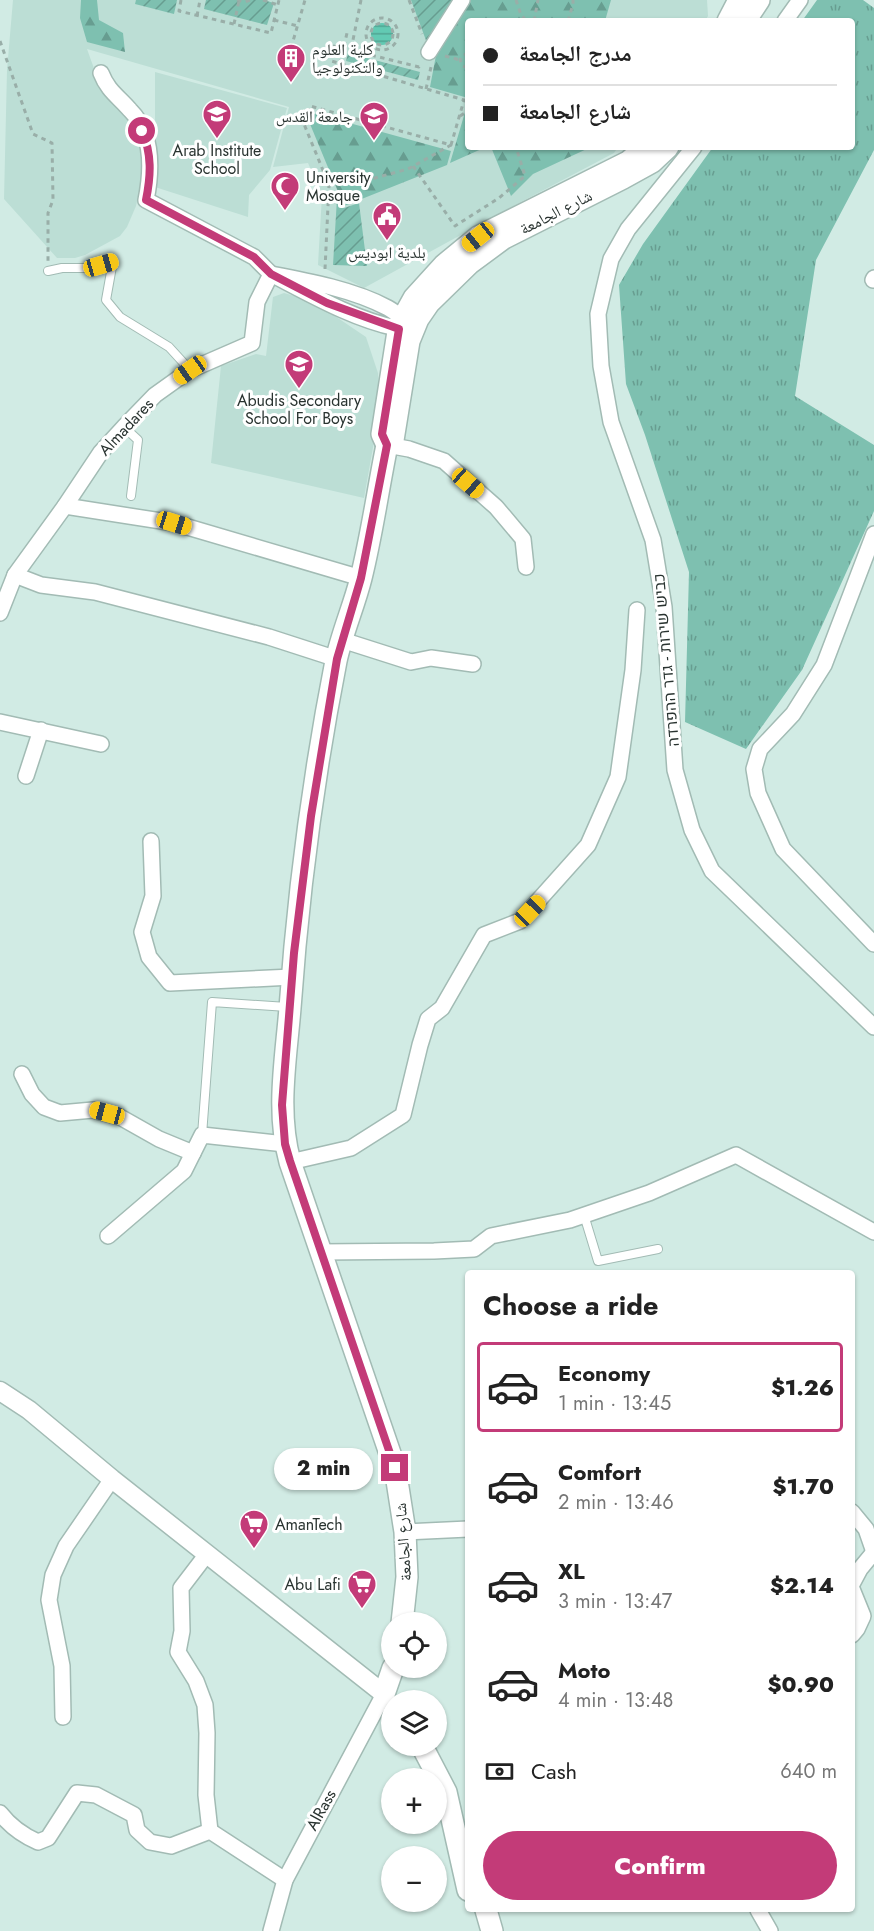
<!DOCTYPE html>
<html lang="en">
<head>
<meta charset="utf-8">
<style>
  :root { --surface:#fff; --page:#f2f2f2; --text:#222; --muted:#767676; --line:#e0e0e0; --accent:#c33b78 }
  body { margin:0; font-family:Jost,"Noto Naskh Arabic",Heebo,sans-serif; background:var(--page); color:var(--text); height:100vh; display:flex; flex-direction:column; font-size:22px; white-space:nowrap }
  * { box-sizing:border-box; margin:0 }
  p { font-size:20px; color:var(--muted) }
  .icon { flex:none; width:33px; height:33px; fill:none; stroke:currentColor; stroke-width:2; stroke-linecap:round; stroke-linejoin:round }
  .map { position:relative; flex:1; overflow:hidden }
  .details { position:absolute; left:465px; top:1270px; width:390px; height:642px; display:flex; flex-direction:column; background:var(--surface); border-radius:6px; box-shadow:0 2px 4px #0004 }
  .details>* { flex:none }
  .top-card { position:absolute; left:465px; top:18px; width:390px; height:132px; border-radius:6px; box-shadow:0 2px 4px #0004; display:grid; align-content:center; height:132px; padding:0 18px; background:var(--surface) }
  .buttons { position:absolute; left:381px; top:1612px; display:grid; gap:12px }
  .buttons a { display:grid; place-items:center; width:66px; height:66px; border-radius:50%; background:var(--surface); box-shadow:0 2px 4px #0004; font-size:30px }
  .end { position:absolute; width:27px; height:27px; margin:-14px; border:8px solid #c33b78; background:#fff; box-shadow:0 0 0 3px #fff }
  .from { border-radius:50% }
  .bubble { position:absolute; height:42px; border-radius:21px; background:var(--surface); box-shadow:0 2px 4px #0004; font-size:20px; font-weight:800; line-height:42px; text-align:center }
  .car { position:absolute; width:18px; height:36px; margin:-18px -9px; border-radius:8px; box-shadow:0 0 4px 2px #0007; background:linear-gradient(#f5c518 24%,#345 0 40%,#f5c518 0 76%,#345 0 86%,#f5c518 0) }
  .top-card b { display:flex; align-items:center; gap:21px; height:57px; font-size:22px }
  .top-card b+b { border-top:2px solid var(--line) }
  .top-card i { width:15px; height:15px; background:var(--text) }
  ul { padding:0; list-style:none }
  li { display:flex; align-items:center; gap:18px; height:90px; margin:0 12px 9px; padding:0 6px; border:3px solid transparent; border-radius:6px }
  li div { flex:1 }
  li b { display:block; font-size:22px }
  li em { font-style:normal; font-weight:800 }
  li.on { border-color:var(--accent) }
  li>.icon { width:54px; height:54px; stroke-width:1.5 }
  h2 { padding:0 18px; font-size:27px; line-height:72px }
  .pay { display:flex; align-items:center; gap:15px; height:66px; padding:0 18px; font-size:22px }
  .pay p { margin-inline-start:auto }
  .button { display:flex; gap:12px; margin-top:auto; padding:12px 18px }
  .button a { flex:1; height:69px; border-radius:36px; background:var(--accent); color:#fff; font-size:24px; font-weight:800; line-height:69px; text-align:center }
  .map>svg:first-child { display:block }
  .built { fill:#bcded5 }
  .grass { fill:url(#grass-tufts) }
  .forest { fill:url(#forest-firs) }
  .garden { fill:url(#garden-furrows) }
  .water { fill:url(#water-rules) }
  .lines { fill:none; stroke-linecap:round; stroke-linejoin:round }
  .service-casing { stroke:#a2bbb4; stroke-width:10 }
  .minor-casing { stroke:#a2bbb4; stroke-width:18 }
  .tertiary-casing { stroke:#a2bbb4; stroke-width:21 }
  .secondary-casing { stroke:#a2bbb4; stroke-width:24 }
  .path { stroke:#99aea8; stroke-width:3; stroke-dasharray:4.5 4.5; stroke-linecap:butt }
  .service { stroke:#fff; stroke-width:8 }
  .minor { stroke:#fff; stroke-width:15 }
  .tertiary { stroke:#fff; stroke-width:18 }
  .secondary { stroke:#fff; stroke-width:21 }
  .route { stroke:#c33b78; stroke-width:8 }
  .labels { text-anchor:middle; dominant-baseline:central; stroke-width:6; stroke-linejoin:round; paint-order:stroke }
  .poi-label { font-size:16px; fill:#293330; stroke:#fff; text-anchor:start }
  .street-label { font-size:16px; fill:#293330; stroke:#fff }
</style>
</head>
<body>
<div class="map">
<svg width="874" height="1931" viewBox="0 0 874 1931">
  <defs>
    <pattern id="grass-tufts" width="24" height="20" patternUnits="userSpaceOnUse" patternTransform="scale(1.5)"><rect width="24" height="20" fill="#7ec0b0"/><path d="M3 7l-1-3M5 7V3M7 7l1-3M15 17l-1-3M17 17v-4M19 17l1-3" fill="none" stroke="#679d90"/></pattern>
    <pattern id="forest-firs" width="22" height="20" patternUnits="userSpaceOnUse" patternTransform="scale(1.5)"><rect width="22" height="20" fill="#7ec0b0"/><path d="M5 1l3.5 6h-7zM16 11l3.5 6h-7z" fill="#679d90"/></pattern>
    <pattern id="garden-furrows" width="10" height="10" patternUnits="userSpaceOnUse" patternTransform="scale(1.5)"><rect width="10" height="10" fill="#7ec0b0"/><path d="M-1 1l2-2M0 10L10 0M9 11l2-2" fill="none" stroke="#679d90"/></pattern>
    <pattern id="water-rules" width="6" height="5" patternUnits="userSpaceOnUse" patternTransform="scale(1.5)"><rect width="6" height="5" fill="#62cab3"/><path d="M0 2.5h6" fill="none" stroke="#51a592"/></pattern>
  </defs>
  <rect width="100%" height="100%" fill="#d1ebe4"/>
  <!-- built -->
  <g class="built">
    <path d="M13 0H707L708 16 705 21H468V147H618L614 153 519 203 364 288 318 265 322 195 308 163 273 167 289 107 87 49 101 88 117 103 132 125 136 135 141 150V182L136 206 127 227 120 236 85 255 75 258H57L4 199 7 70Z"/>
    <path d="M155 72 287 108 270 170 249 195 248 217 155 187Z"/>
    <path d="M284 293 298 297 326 310 366 337 378 373 380 408 364 498 211 463 221 366 256 354 266 356 273 297Z"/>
  </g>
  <!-- grass -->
  <path class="grass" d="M817 0H863L874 8V150L816 260 795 396 874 445V511L802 670 746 749 685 722 689 572 645 435 626 384 619 285 643 244 713 147H852V21H802Z"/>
  <!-- forest -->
  <g class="forest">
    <path d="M81 0H97L99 20 123 33 125 52 87 42 80 18Z"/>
    <path d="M471 0H611L605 21H468V98L430 87 437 50Z"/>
    <path d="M468 102V147H486L450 163Z"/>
    <path d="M313 113 451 151 447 165 344 206 310 124Z"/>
    <path d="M491 147H591L533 174 511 196Z"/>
  </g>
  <!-- garden -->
  <g class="garden">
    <path d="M136 0H177L174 14 135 4Z"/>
    <path d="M206 0H263L274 3 267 25 204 9Z"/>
    <path d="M411 0H455L427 43Z"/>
    <path d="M348 53 420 72 418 80 346 61Z"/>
    <path d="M337 198 344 208 359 203 367 266 333 265Z"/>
  </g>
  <!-- water -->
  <circle class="water" cx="382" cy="34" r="11"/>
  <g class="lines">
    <!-- service casing -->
    <g class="service-casing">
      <g id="service">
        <path d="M48 271 62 268H88L113 261 106 300 120 317 169 347 190 370"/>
        <path d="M124 427 138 440 131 496"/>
        <path d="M202 1135 212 1002 287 1007"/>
        <path d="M584 1215 598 1261 658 1249"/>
      </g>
    </g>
    <!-- minor casing -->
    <g class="minor-casing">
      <g id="minor">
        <path d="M785 21 800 0"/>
        <path d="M429 52 462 0"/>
        <path d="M694 147 628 229 611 259 598 314 601 366 611 422 653 540 664 607 675 770 692 830 712 871 874 1027"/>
        <path d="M271 274C308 281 355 290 388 308 397 313 406 321 415 327 409 328 402 330 396 328 353 319 310 294 271 274Z"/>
        <path d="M873 280 874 278"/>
        <path d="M387 445 409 449 444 461 496 507 523 539 526 567"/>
        <path d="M65 506 174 523 361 578"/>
        <path d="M874 534 824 665 793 714 760 749 754 769 758 793 783 849 874 944"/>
        <path d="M15 575 41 585 95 592 269 637 337 659"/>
        <path d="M0 613 15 575 65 506 101 452 124 427 155 395 190 370 252 343 257 302 271 274 254 257 146 200C152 170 153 133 130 110 118 96 108 91 101 73"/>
        <path d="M342 640 411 662 431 658 473 664"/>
        <path d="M0 722 101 744"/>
        <path d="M26 776 41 730"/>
        <path d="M151 841 153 896 142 932 149 957 170 983 292 977"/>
        <path d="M22 1074 32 1094 44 1107 60 1113 93 1110 120 1117 159 1139 193 1153"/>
        <path d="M290 1162 351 1148 403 1115 420 1045 428 1019 442 1008 484 935 520 921 588 845 618 777 633 670 637 610"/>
        <path d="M108 1236 184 1171 202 1135 285 1144"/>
        <path d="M321 1252 434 1251 474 1249 491 1236 570 1220 649 1193 736 1155 874 1232"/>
        <path d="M852 1512 866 1529 874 1552"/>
        <path d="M405 1532 468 1529"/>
        <path d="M207 1554 181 1588 182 1631 178 1652 196 1681 205 1705 207 1733 206 1795 210 1831"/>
        <path d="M852 1584 860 1569 874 1552"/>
        <path d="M852 1589 863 1616 857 1629 852 1635"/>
        <path d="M63 1717 62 1666 49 1600 53 1575 66 1546 112 1479"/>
        <path d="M0 1813C10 1826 22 1835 38 1842L48 1838 77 1793 96 1795 134 1815 137 1830 150 1842 171 1846 210 1831 285 1880"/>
        <path d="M758 1910 770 1931"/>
        <path d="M271 1931 285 1880 384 1694"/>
      </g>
    </g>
    <!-- tertiary casing -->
    <g class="tertiary-casing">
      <path id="tertiary" d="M0 1391 29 1410 112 1479 384 1694"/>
    </g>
    <!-- secondary casing -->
    <g class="secondary-casing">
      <g id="secondary">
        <path d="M728 21 739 0"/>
        <path d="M745 21 759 0"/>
        <path d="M646 147 628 162 478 237 444 265 414 298 399 325 382 434 387 445 393 440 409 341 418 319 429 303 470 263 504 238 623 178 652 162 668 147"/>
        <path d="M387 445C378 489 372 534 361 578 354 606 342 633 336 661 314 773 298 894 290 1008 286 1059 276 1111 290 1162L395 1468 405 1532 407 1577 402 1623"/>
        <path d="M384 1694 393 1668"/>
        <path d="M422 1746 446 1792 468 1890"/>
        <path d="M486 1910 492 1931"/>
      </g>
    </g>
    <!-- path -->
    <g class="path">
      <path d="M181 0 179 11 271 33 279 0"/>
      <path d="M237 0 245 2 250 0"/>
      <path d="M263 0 278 5"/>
      <path d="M361 0 351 50 419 67 421 64"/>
      <path d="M409 0 422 34"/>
      <path d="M516 0 521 15 527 21"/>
      <path d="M197 16 200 0"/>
      <circle cx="382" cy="34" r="16"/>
      <path d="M274 20 298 26"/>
      <path d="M534 21 538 0"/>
      <path d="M568 21 573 4V0"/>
      <circle cx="382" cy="34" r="11"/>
      <path d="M234 24 239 1"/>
      <path d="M0 41 33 134 52 143 53 200 48 213V261"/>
      <path d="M333 46 351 50"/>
      <path d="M291 48 305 0"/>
      <path d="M468 53 462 56 460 60 463 66 468 68"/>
      <path d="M445 56 460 60"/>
      <path d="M340 64 347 33"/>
      <path d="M426 89 431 67"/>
      <path d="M460 116 468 111"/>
      <path d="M289 120 304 124"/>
      <path d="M413 166 455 226 499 198 525 176 516 147"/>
      <path d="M329 185 364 181 408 169 451 145"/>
      <path d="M325 269 329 185 304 124 310 106 451 145 464 100 328 60"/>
    </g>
    <!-- service -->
    <use href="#service" class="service"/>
    <!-- minor -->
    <use href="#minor" class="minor"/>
    <!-- tertiary -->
    <use href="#tertiary" class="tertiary"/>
    <!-- secondary -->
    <use href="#secondary" class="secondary"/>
  </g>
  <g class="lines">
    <!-- route -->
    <path class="route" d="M142 131C152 154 151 175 146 200L254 257 271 274 327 303 399 329 382 434 387 445 361 578 337 659 311 816 294 953 282 1105 285 1144 290 1161 395 1468"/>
  </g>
  <!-- icons -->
  <defs>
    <g id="building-pin" transform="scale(1.5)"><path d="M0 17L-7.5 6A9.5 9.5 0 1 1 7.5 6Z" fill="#c33b78" stroke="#fff"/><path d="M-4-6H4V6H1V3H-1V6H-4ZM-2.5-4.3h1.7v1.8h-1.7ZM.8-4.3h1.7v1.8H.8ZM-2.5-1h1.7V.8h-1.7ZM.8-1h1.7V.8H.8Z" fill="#fff"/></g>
    <g id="school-pin" transform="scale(1.5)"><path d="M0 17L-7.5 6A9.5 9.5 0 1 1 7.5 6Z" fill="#c33b78" stroke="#fff"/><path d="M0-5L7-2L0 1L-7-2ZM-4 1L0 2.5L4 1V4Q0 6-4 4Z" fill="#fff"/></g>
    <g id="university-pin" transform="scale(1.5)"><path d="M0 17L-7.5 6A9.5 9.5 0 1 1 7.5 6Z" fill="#c33b78" stroke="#fff"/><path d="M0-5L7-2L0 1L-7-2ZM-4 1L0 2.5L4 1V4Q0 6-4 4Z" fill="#fff"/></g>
    <g id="mosque-pin" transform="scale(1.5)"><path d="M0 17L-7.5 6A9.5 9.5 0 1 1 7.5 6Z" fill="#c33b78" stroke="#fff"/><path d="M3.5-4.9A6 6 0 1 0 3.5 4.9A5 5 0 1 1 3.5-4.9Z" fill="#fff"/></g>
    <g id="civic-pin" transform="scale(1.5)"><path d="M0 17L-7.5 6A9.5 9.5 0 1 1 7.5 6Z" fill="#c33b78" stroke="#fff"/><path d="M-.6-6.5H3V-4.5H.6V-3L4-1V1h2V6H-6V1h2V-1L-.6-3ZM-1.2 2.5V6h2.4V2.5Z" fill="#fff"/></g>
    <g id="supermarket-pin" transform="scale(1.5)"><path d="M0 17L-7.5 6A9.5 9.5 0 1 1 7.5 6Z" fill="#c33b78" stroke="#fff"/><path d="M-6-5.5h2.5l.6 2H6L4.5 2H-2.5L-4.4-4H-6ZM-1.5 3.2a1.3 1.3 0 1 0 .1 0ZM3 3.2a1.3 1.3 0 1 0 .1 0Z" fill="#fff"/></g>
  </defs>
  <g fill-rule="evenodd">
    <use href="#building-pin" x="291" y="58"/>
    <use href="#school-pin" x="217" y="114"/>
    <use href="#university-pin" x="374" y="116"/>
    <use href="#mosque-pin" x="285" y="186"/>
    <use href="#civic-pin" x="387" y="216"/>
    <use href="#school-pin" x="299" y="364"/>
    <use href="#supermarket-pin" x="254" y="1524"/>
    <use href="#supermarket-pin" x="362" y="1584"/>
  </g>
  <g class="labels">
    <!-- poi labels -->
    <g class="poi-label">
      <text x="312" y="49">كلية العلوم<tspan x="312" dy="18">والتكنولوجيا</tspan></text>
      <text x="353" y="116" text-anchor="end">جامعة القدس</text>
      <text x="217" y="150" text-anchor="middle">Arab Institute<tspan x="217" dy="18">School</tspan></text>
      <text x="306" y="177">University<tspan x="306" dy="18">Mosque</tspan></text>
      <text x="387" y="252" text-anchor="middle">بلدية ابوديس</text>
      <text x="299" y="400" text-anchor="middle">Abudis Secondary<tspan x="299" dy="18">School For Boys</tspan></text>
      <text x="275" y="1524">AmanTech</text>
      <text x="341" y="1584" text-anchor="end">Abu Lafi</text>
    </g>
    <!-- street labels -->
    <g class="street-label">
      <text transform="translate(556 212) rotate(-27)">شارع الجامعة</text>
      <text transform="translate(126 427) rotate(-47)">Almadares</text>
      <text transform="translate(666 660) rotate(-95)">כביש שירות - גדר ההפרדה</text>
      <text transform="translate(403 1542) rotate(-94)">شارع الجامعة</text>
      <text transform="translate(321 1810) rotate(-61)">AlRass</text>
    </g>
  </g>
</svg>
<div class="buttons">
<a><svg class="icon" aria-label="locate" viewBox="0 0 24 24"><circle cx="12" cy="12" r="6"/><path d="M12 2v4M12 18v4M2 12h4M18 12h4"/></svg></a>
<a><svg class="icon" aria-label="layers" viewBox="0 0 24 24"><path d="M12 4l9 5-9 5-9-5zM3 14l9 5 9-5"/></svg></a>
<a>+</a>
<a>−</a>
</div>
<i class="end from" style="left:142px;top:131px"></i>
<i class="end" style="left:395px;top:1468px"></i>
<div class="bubble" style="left:274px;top:1448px;width:99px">2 min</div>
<i class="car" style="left:478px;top:237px;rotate:231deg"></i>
<i class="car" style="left:101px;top:265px;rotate:74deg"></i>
<i class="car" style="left:190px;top:370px;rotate:235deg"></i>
<i class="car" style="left:468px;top:483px;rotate:131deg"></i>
<i class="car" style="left:174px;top:523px;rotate:107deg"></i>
<i class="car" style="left:530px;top:911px;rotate:44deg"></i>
<i class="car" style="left:107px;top:1113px;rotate:285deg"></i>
<div class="top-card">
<b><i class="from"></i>مدرج الجامعة</b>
<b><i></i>شارع الجامعة</b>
</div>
<section class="details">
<h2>Choose a ride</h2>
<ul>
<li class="on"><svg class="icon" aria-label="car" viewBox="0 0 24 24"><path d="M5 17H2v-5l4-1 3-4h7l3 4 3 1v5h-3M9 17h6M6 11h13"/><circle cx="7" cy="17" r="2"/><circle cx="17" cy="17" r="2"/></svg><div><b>Economy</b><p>1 min · 13:45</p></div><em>$1.26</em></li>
<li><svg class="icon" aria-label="car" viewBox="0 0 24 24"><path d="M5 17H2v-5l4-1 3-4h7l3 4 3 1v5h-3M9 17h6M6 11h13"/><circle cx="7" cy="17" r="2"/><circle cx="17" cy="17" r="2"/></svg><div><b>Comfort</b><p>2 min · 13:46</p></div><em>$1.70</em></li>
<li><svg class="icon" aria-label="car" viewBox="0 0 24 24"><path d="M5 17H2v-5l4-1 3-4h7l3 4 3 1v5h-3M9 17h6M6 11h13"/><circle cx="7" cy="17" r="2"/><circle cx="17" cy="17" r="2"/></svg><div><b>XL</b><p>3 min · 13:47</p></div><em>$2.14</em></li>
<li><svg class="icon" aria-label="car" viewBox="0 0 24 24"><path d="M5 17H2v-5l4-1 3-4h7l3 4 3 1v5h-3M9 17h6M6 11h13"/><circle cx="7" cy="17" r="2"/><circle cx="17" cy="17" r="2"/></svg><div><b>Moto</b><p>4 min · 13:48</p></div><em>$0.90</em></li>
</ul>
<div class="pay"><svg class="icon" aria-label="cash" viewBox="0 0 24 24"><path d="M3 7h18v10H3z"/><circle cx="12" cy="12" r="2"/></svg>Cash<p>640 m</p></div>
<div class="button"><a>Confirm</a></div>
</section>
</div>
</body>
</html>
